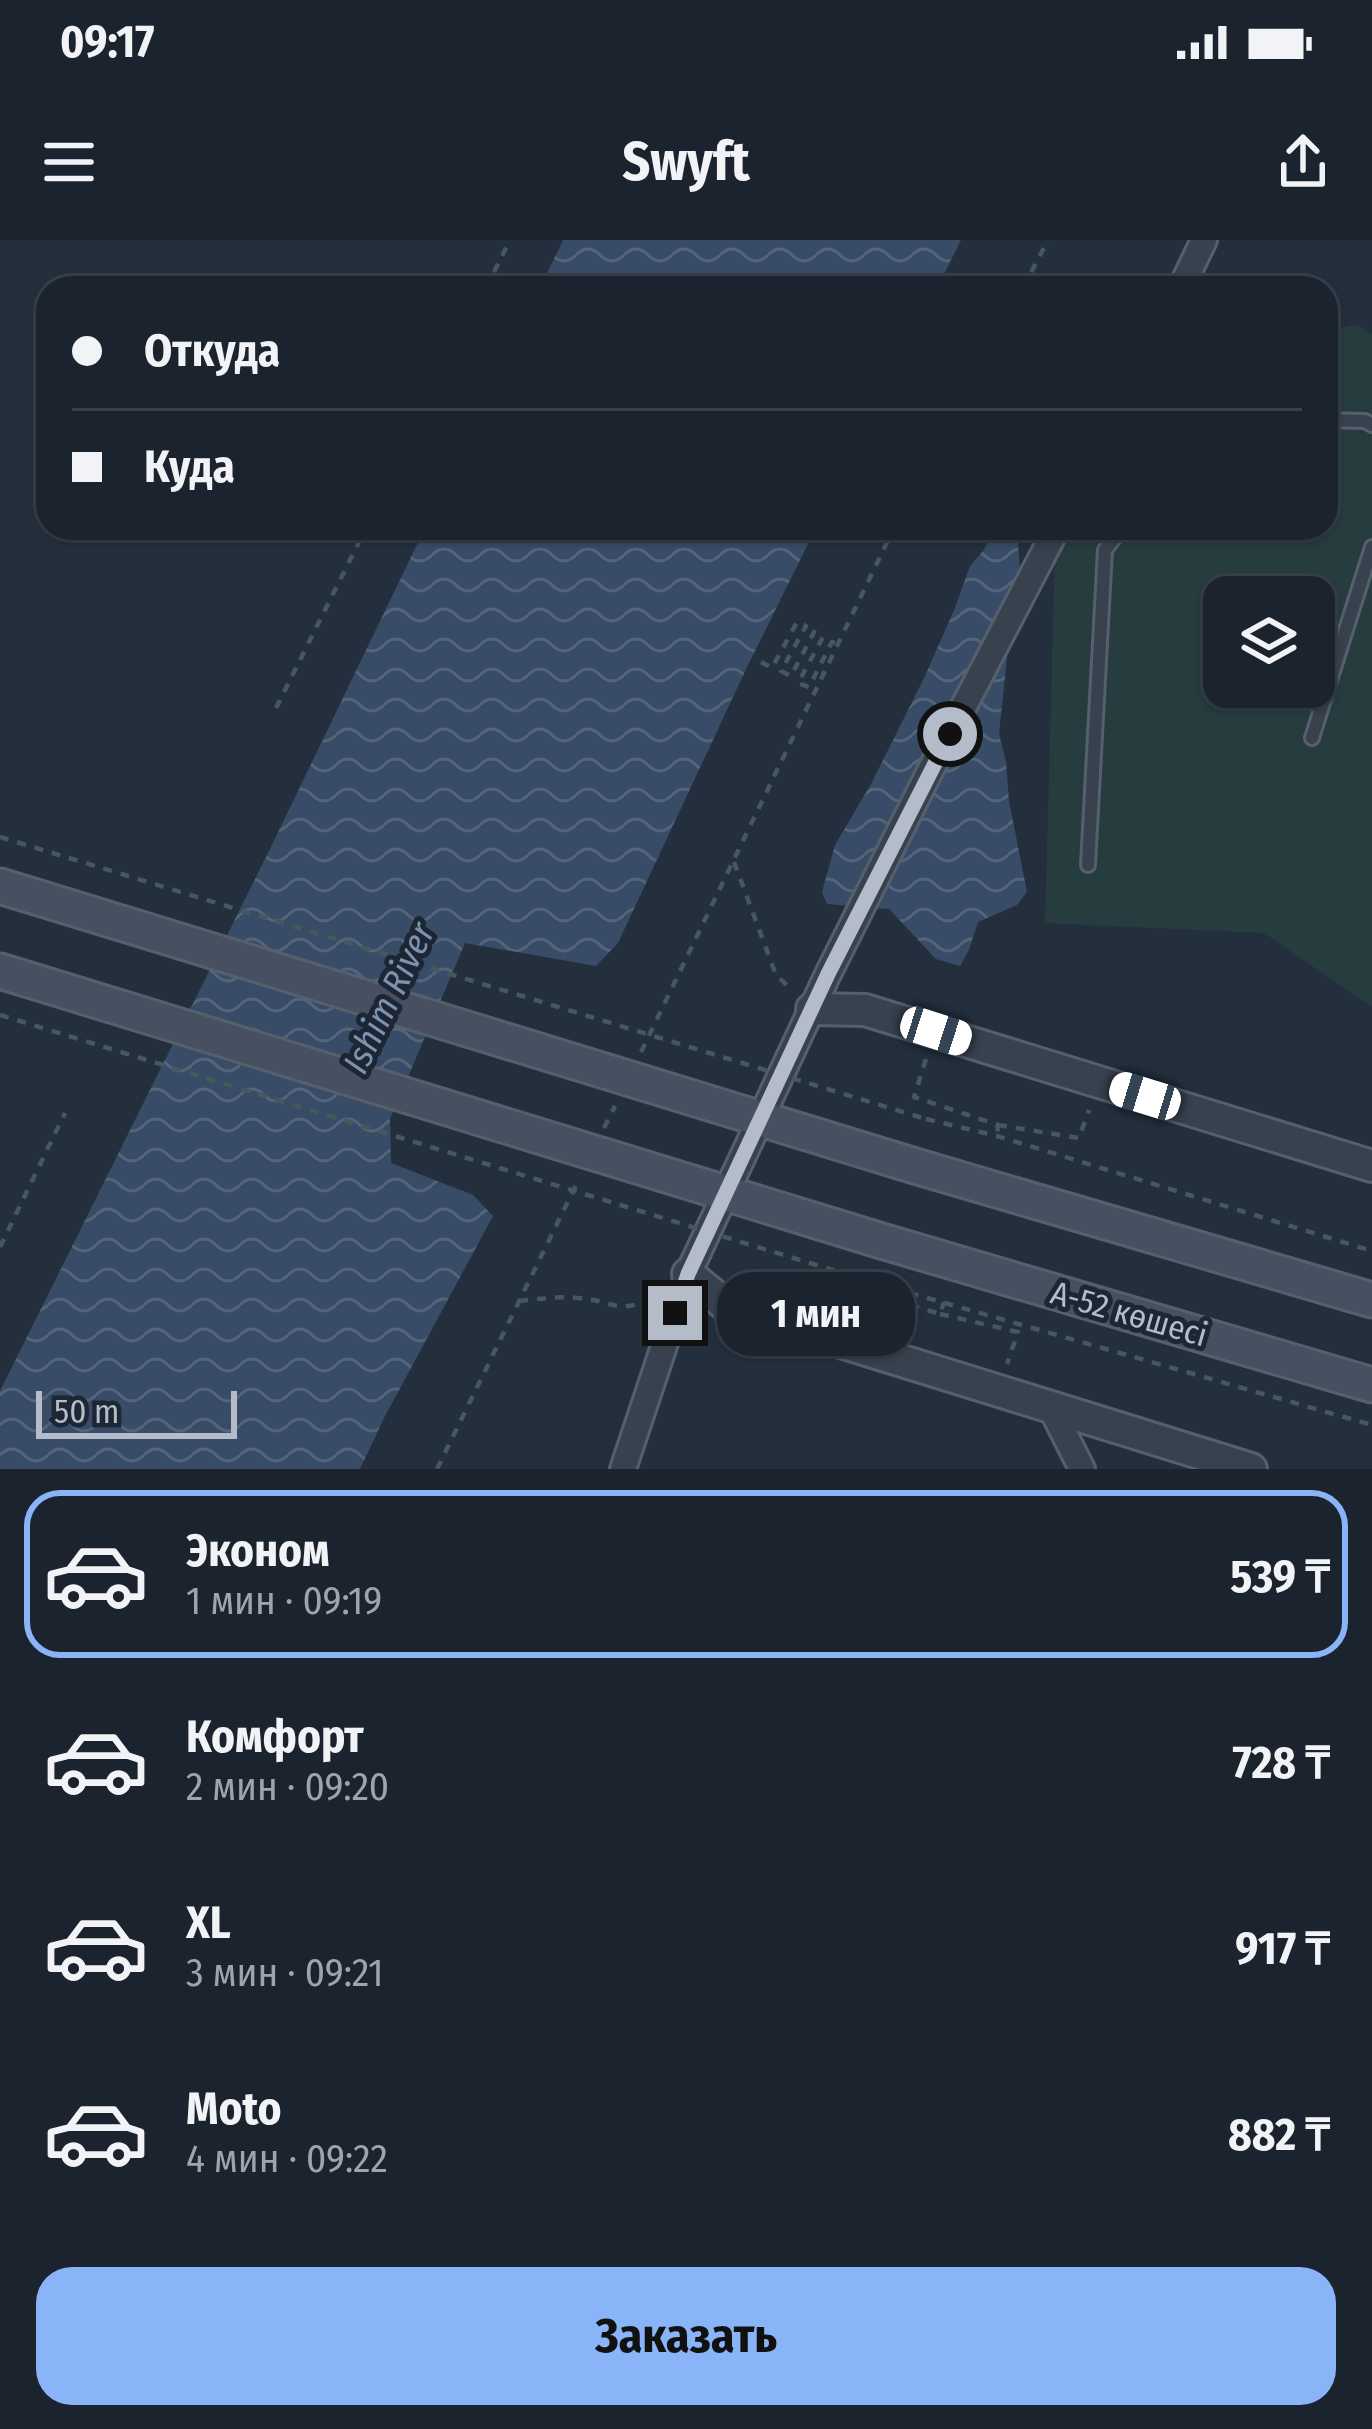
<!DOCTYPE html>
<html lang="ru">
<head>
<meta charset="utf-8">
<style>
  :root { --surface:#1b232e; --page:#242b36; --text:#f1f3f6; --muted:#a0a4aa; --line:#39404a; --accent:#8ab4f8 }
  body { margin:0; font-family:"Fira Sans Condensed",sans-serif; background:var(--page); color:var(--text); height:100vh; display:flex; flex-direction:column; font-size:45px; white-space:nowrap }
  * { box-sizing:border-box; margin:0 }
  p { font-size:39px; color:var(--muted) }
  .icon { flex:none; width:66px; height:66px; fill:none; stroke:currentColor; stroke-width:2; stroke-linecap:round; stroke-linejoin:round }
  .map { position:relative; height:1229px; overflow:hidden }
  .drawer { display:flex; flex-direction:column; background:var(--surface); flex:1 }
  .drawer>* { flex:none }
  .top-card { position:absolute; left:36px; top:36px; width:1302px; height:264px; border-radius:36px; box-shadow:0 3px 9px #0004,0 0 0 3px var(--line); display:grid; align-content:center; height:264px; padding:0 36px; background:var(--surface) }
  .buttons { position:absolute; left:1203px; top:336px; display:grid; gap:24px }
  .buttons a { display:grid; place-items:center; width:132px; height:132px; border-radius:24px; background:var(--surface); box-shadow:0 3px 9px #0004,0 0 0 3px var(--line); font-size:60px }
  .scale { position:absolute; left:36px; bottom:30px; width:201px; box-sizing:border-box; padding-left:12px; border:6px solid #b4bcc9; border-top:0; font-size:33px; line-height:42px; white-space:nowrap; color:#b4bcc9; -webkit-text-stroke:9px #1d2633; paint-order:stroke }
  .end { position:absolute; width:54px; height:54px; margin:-27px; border:15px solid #b4bcc9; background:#111; box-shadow:0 0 0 6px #111 }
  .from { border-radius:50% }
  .bubble { position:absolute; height:84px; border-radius:36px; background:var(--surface); box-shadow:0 3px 9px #0004,0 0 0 3px var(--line); font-size:39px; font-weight:700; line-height:84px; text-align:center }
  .car { position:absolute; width:36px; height:72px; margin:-36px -18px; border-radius:15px; box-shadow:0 0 9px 3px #0007; background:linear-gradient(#fff 24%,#345 0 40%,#fff 0 76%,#345 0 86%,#fff 0) }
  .top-card b { display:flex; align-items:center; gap:42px; height:114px; font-size:45px }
  .top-card b+b { border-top:3px solid var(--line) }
  .top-card i { width:30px; height:30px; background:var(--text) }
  ul { padding:21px 0 0; list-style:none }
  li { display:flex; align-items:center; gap:36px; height:168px; margin:0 24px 18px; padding:0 12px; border:6px solid transparent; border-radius:36px }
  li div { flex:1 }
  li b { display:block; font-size:45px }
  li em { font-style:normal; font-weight:700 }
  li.active { border-color:var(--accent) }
  li>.icon { width:108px; height:108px; stroke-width:1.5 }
  .primary-button { display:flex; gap:24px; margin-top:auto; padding:24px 36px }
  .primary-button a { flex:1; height:138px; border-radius:36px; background:var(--accent); color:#111; font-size:48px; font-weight:700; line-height:138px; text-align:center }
  .status { display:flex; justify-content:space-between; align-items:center; height:84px; padding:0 60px; background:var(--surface); direction:ltr }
  .status svg { height:33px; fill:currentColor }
  header { display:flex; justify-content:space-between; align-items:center; height:156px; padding:0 36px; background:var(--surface); font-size:54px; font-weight:700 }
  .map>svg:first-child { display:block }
  .garden { fill:#263c3f; fill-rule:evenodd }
  .water { fill:url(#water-waves) }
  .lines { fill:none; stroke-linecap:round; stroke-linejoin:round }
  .service-casing { stroke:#565f6c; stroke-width:18 }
  .minor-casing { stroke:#565f6c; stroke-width:30 }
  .tertiary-casing { stroke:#565f6c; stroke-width:36 }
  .secondary-casing { stroke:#565f6c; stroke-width:39 }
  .path { stroke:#44595c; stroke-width:4.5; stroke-dasharray:9 9; stroke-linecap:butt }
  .service { stroke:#38414e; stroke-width:12 }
  .minor { stroke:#38414e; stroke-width:24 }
  .tertiary { stroke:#38414e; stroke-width:30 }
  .secondary { stroke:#465061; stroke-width:33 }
  .path-bridge { stroke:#44595c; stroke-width:4.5; stroke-dasharray:9 9; stroke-linecap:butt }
  .route { stroke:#b4bcc9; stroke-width:15 }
  .labels { text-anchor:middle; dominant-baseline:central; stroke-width:10; stroke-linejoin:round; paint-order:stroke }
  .street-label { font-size:33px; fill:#b4bcc9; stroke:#1d2633 }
  .water-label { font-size:36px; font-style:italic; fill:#7c92b1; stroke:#1d2633 }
</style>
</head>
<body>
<div class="status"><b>09:17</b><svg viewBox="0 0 49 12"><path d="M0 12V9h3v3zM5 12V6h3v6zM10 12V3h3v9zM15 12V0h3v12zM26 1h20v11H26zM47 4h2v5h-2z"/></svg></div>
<header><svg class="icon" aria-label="menu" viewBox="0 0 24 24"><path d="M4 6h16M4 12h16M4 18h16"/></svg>Swyft<svg class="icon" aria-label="share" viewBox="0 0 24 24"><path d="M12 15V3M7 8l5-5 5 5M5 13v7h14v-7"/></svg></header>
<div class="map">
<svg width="1372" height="1229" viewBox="0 0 1372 1229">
  <defs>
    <pattern id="water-waves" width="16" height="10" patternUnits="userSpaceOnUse" patternTransform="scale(3)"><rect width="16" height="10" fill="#394c67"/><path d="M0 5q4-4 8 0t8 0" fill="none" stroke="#53647b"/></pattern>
  </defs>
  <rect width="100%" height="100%" fill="#242f3e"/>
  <!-- garden -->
  <path class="garden" d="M1358 85 1372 95V767L1264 693 1045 683 1055 312 1076 288H1326V89ZM1224 357H1314V447H1224Z"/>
  <!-- water -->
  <g class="water">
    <path d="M563 0H961L937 48H540Z"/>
    <path d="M425 288H816L748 425 618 703 596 726 465 703 390 879 391 923 473 955 493 976 384 1178 360 1229H0V1151L269 611Z"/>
    <path d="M996 288H1017L1020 331 1009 361 1007 418 999 494 1006 522 1009 561 1027 652 1017 665 978 682 969 710 960 726 936 719 889 669 827 664 822 652 835 605 871 544 924 438 955 368 970 326 983 311Z"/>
  </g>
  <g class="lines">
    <!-- service casing -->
    <g class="service-casing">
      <g id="service">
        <path d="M1326 180 1365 181 1372 185"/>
        <path d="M1312 498 1372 307"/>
        <path d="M1088 625 1105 310 1122 288"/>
      </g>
    </g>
    <!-- minor casing -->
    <g class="minor-casing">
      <g id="minor">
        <path d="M1181 48 1204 0"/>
        <path d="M1050 1166 1082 1229"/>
        <path d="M623 1229 688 1034 828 734 928 535 1057 288"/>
      </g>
    </g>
    <!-- tertiary casing -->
    <g class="tertiary-casing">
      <g id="tertiary">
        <path d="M812 769 865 770 1372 926"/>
        <path d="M688 1034 728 1067 1251 1229"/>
      </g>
    </g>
    <!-- secondary casing -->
    <g class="secondary-casing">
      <g id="secondary">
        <path d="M0 646 915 926 1372 1060"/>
        <path d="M0 731 885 1002 1372 1145"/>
      </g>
    </g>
    <!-- path -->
    <g class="path">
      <path d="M486 48 510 0"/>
      <path d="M1023 48 1048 0"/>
      <path d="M761 422 772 428 797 382 806 386 781 431 791 436 814 392 823 397 798 443 809 447 832 402 838 404"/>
      <path d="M276 468 366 288"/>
      <path d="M734 622 776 735 793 751"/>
      <path d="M641 812 894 288"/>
      <path d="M926 819 914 857 998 885 997 895"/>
      <path d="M926 879 997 896 1372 1011"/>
      <path d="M998 885 1079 898 1089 870"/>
      <path d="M604 888 615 866"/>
      <path d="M0 1007 65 873"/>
      <path d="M875 1043 1372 1185"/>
      <path d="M519 1061C539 1059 559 1056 578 1058 612 1060 618 1076 654 1057"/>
      <path d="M940 1074 1018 1092 1007 1124"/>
      <path d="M846 1076 853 1047 940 1074 944 1062"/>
      <path d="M437 1229 578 941"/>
    </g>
    <!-- service -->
    <use href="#service" class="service"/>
    <!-- minor -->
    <use href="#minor" class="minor"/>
    <!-- tertiary -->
    <use href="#tertiary" class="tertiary"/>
    <!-- secondary -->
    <use href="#secondary" class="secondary"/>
    <!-- path-bridge -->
    <g class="path-bridge">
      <path d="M0 597 926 879"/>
      <path d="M0 775 875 1043"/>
    </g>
  </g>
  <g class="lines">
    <!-- route -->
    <path class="route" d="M675 1073 688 1034 828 734 950 494"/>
  </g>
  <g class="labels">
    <!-- street labels -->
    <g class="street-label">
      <text transform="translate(1129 1074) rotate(16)">А-52 көшесі</text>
    </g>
    <!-- water labels -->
    <g class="water-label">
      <text transform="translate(389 758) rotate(-64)">Ishim River</text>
    </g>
  </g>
</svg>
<div class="buttons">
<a><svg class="icon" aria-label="layers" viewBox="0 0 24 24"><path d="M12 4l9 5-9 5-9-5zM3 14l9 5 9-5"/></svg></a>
</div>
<div class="scale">50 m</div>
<i class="end from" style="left:950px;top:494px"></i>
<i class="end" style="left:675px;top:1073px"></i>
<div class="bubble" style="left:717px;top:1032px;width:198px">1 мин</div>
<i class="car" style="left:936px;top:791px;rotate:108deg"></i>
<i class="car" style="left:1145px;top:856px;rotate:287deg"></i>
<div class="top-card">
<b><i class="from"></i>Откуда</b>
<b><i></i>Куда</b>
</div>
</div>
<section class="drawer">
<ul>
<li class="active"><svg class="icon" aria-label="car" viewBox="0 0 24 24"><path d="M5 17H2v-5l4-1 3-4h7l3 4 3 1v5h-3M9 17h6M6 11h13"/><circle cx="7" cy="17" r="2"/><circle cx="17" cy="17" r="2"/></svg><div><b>Эконом</b><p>1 мин · 09:19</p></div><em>539 ₸</em></li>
<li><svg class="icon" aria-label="car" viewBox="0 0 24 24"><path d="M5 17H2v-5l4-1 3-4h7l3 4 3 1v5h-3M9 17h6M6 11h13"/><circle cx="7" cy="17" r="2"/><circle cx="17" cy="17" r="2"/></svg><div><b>Комфорт</b><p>2 мин · 09:20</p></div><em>728 ₸</em></li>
<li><svg class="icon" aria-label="car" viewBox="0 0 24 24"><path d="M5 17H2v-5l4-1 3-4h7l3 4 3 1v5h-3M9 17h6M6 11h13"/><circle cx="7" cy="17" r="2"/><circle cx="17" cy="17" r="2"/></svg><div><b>XL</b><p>3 мин · 09:21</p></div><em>917 ₸</em></li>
<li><svg class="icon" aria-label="car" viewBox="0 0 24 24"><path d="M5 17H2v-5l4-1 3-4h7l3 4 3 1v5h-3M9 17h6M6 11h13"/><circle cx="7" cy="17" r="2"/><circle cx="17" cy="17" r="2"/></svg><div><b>Moto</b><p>4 мин · 09:22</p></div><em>882 ₸</em></li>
</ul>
<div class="primary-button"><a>Заказать</a></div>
</section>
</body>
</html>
